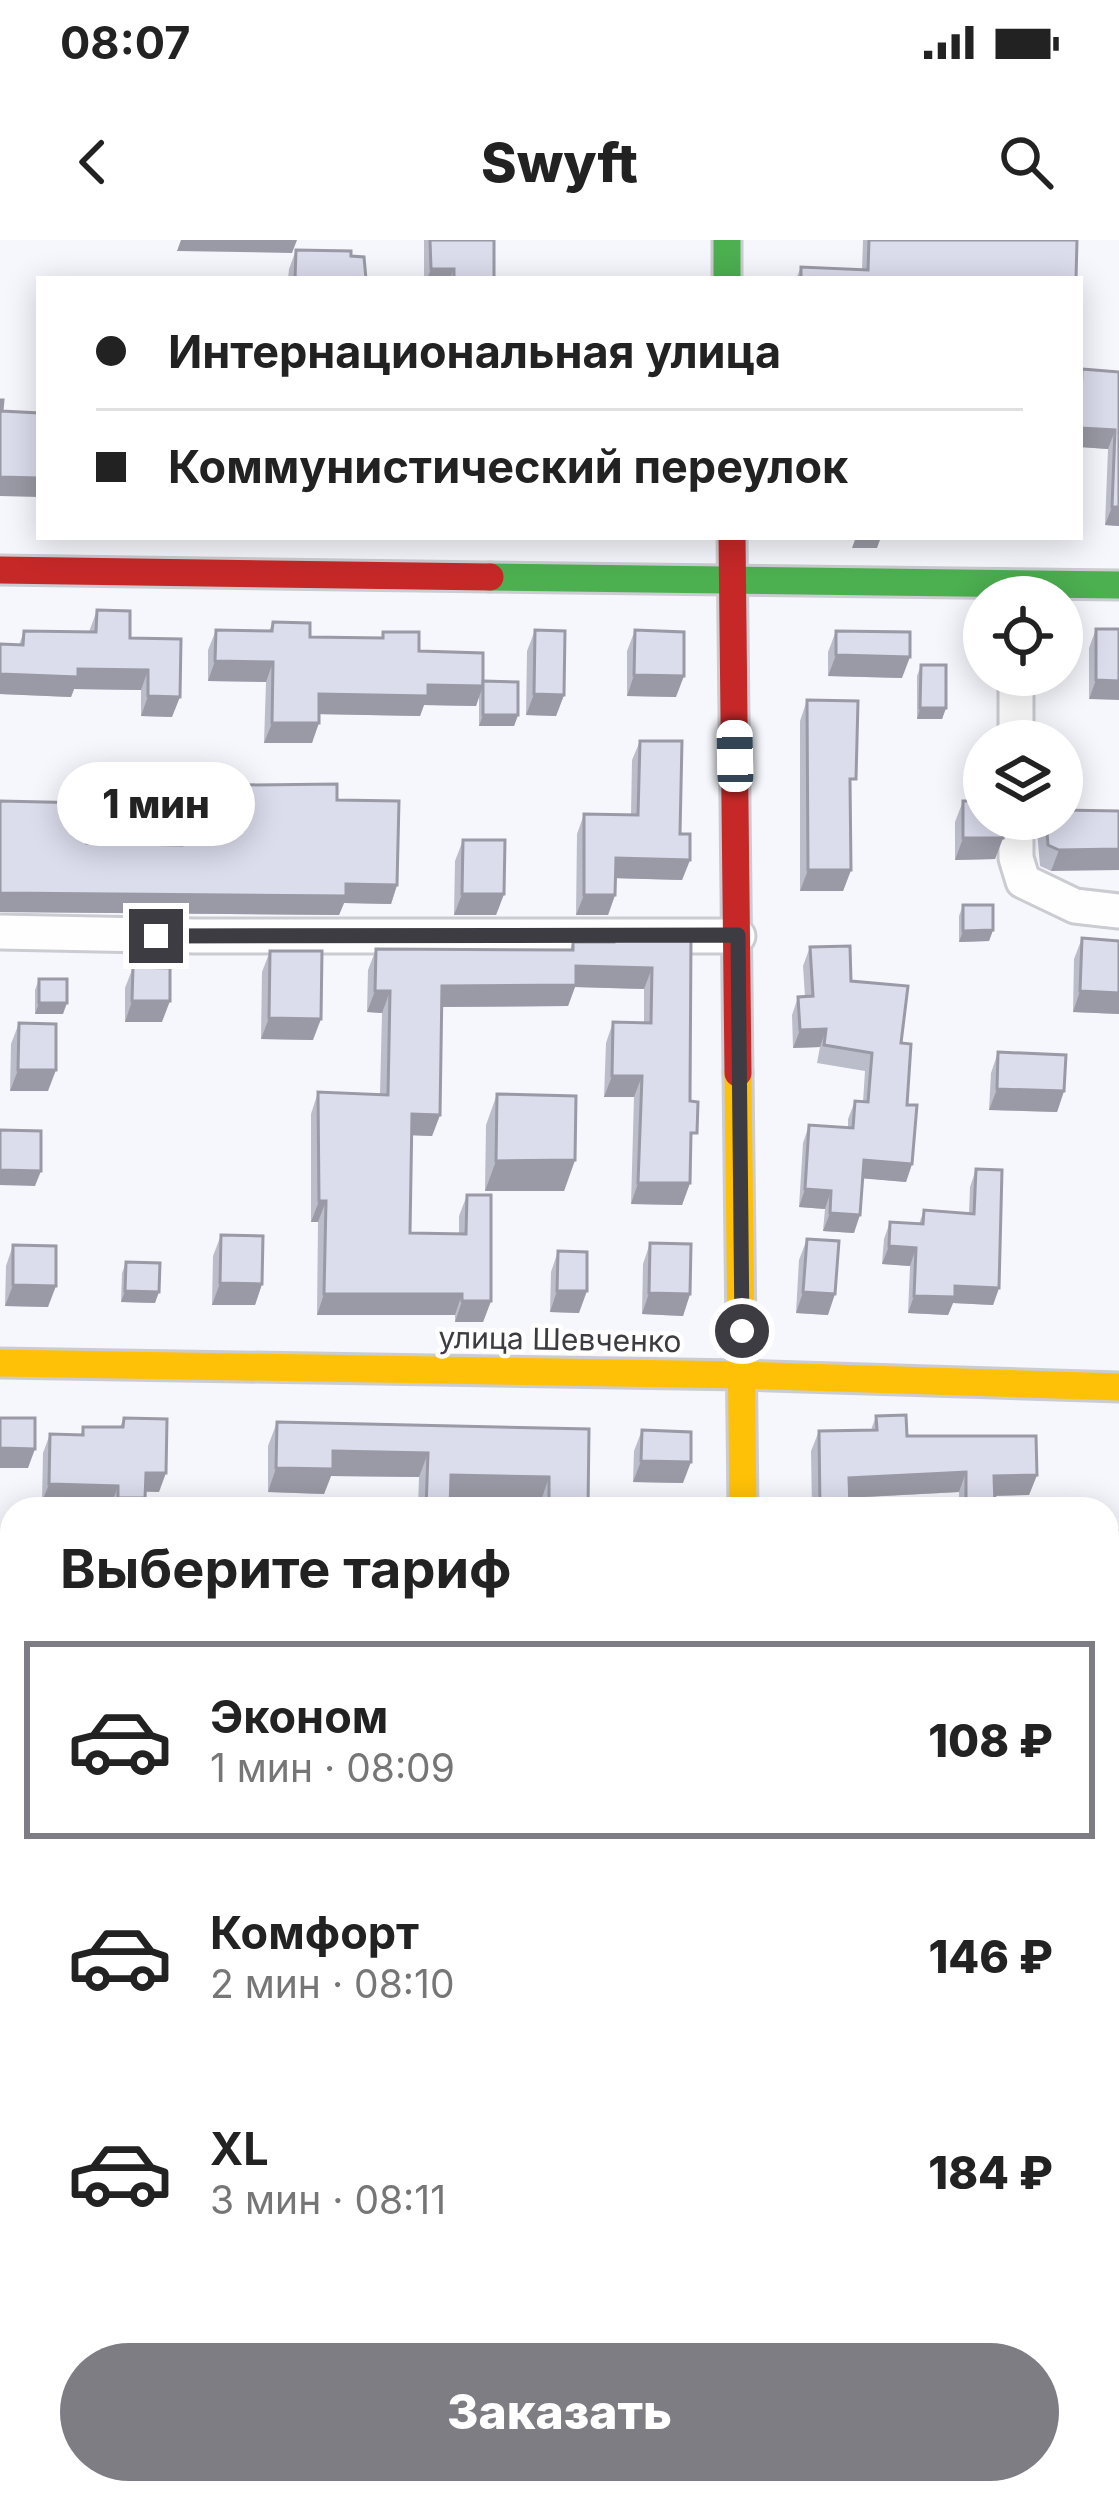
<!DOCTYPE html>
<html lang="ru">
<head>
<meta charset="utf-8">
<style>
  :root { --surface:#fff; --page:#f2f2f2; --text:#222; --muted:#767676; --line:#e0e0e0; --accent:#7d7d83 }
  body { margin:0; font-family:Inter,sans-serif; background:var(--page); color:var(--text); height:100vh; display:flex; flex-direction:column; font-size:45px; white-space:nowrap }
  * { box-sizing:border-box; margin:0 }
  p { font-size:39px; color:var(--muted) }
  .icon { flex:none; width:66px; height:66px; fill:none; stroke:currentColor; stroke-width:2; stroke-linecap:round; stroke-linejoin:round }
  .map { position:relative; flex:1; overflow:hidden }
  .details { position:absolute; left:0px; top:1257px; width:1119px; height:1008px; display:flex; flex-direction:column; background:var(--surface); border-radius:36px 36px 0 0; box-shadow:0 6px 30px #0003 }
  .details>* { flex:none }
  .top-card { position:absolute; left:36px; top:36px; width:1047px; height:264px; border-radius:0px; box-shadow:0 6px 30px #0003; display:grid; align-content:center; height:264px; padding:0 60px; background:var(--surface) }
  .fabs { position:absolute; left:963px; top:336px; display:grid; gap:24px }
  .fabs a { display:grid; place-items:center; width:120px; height:120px; border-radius:50%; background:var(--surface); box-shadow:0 6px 30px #0003; font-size:60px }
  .end { position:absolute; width:54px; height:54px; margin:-27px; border:15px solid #3c3c42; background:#fff; box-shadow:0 0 0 6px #fff }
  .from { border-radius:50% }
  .bubble { position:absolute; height:84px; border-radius:42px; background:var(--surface); box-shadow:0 6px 30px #0003; font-size:39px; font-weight:800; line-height:84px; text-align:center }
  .car { position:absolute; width:36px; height:72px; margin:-36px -18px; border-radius:15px; box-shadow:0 0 9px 3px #0007; background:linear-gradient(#fff 24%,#345 0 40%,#fff 0 76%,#345 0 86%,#fff 0) }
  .top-card b { display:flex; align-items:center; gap:42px; height:114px; font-size:45px }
  .top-card b+b { border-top:3px solid var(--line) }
  .top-card i { width:30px; height:30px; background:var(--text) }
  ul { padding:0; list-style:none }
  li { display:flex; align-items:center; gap:36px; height:198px; margin:0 24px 18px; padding:0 36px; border:6px solid transparent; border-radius:0px }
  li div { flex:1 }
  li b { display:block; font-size:45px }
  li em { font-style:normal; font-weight:800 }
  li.current { border-color:var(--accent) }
  li>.icon { width:108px; height:108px; stroke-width:1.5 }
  h2 { padding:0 60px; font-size:54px; line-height:144px }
  .primary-button { display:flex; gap:24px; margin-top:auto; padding:24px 60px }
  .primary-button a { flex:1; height:138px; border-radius:72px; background:var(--accent); color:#fff; font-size:48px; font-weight:800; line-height:138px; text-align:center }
  .status { display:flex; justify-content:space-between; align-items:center; height:84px; padding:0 60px; background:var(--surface); direction:ltr }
  .status svg { height:33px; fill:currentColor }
  header { display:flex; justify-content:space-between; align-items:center; height:156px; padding:0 60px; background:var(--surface); font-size:54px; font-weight:800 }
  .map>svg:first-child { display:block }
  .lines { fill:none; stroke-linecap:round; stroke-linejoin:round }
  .street-casing { stroke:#cbccd1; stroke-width:39 }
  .fast-casing { stroke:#cbccd1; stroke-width:33 }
  .slow-casing { stroke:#cbccd1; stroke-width:33 }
  .jam-casing { stroke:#cbccd1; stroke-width:33 }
  .street { stroke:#fefeff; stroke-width:33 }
  .fast { stroke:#4caf50; stroke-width:27 }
  .slow { stroke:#ffc107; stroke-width:27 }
  .jam { stroke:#c62828; stroke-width:27 }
  .wall { fill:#bcbdcb }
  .shaded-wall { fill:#999aa5 }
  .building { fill:#dbdcec; stroke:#999aa5; stroke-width:3 }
  .route { stroke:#3c3c42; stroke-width:15 }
  .labels { text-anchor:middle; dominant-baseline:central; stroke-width:9; stroke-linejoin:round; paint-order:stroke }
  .street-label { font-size:30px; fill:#3c3c42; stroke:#fff }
</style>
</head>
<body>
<div class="status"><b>08:07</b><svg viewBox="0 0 49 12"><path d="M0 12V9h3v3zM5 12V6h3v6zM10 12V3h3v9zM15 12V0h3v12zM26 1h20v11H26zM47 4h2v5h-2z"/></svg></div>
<header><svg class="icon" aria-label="back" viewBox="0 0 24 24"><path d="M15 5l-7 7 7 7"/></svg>Swyft<svg class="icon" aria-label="search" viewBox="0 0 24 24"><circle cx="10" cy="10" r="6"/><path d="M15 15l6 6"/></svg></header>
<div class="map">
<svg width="1119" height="2265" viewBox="0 0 1119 2265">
  <rect width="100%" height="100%" fill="#f6f7fc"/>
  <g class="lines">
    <!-- street casing -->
    <g class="street-casing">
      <g id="street">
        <path d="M1016 435V501"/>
        <path d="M1016 579V618L1023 641 1075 666 1119 671"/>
        <path d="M0 692 195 696H738"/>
        <path d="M0 1616 12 1617"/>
        <path d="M1107 1953 1119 1955"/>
      </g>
    </g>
    <!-- fast casing -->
    <g class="fast-casing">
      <g id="fast">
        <path d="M727 0V39"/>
        <path d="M490 337 1119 345"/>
      </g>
    </g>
    <!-- slow casing -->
    <g class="slow-casing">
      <g id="slow">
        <path d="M738 833 743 1269"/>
        <path d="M0 1123 742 1135 1119 1147"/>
        <path d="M750 2253V2265"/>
      </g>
    </g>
    <!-- jam casing -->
    <g class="jam-casing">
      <g id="jam">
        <path d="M732 297 738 833"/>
        <path d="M0 330 490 337"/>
      </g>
    </g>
    <!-- street -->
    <use href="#street" class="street"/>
    <!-- fast -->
    <use href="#fast" class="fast"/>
    <!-- slow -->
    <use href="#slow" class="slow"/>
    <!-- jam -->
    <use href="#jam" class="jam"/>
  </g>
  <!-- wall -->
  <g class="wall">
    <rect x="424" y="0" width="70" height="39"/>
    <path d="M863 0H1077L1076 39H796L801 27 862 30Z"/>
    <path d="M296 10 351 16 366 39H288L289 29Z"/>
    <path d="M1082 129 1119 132V286L1105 285 1108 209 1080 207V135Z"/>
    <path d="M97 370 130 398 172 477 141 476V450L74 449 71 457 0 454V404L19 405 24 391 89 392Z"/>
    <path d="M273 382 310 397 381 398 383 392 483 442 518 475 514 486H479V456L476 466 424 465 420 476 319 474 312 503H264L266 442 208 441V410L216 390 269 391Z"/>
    <path d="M1096 389H1119L1089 459V408Z"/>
    <path d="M535 390 564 455 556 476 526 475 527 411Z"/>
    <path d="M635 390 676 457 627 456V411Z"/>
    <path d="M836 391 902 438 828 436V412Z"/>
    <path d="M921 425 946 468 942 479H917V436Z"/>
    <path d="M807 460 850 554 851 630 843 651H800V481Z"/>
    <path d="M640 501 680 594 690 620 682 640 616 638 615 655 608 675H576L577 594 584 574 631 575 632 520Z"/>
    <path d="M244 545 337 560 397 645 391 664 344 663 339 675 0 672V561L87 603 177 605 183 589 236 590 237 564Z"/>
    <path d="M963 561 1003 598 995 619 955 620V582Z"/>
    <path d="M1119 571 1051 631 1040 626 1037 591 1041 579H1062Z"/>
    <path d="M463 600 504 654 496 675H454L455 621Z"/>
    <path d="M963 665 993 690 989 701 959 702V676Z"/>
    <path d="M614 696H691L690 943 682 965 631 964 634 857H604L606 803 613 782 644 783V749L575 747 568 766 442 767 440 875 432 896 412 895 410 993 459 994V976L467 955 491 1061 483 1082H455V1075H317L318 982H311V874L318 852 380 854 382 773 367 772 368 730 376 709 570 710 573 702H612Z"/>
    <path d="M1082 698 1119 701V774L1073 772 1074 719Z"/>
    <path d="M810 707 851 741 901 803 912 924 906 942 863 938 854 993 823 991 825 969 799 967 803 903 809 885 848 888V879L855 861 863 862 865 831 817 823 820 807 793 808 792 775 798 757H805L803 726Z"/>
    <path d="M270 711 313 800 261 799 262 732Z"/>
    <path d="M133 727 162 782H125V748Z"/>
    <path d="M39 739 63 774H35V750Z"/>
    <path d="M19 783 48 851H10L11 804Z"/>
    <path d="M998 812 1064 851 1057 872 989 870 991 833Z"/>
    <path d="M497 854 575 920 564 951H485L486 885Z"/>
    <path d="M976 929 999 1048 993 1065 953 1063 948 1075 908 1073 910 1026 882 1024 884 999 890 982 919 984 924 970 969 973 970 947Z"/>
    <path d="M221 995 262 1044 255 1065H212L213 1016Z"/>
    <path d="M807 999 828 1075 796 1073 799 1020Z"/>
    <path d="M650 1003 690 1054 683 1076 642 1074 643 1024Z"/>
    <path d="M13 1005 48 1067 5 1066 6 1026Z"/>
    <path d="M558 1011 579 1073 550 1072 551 1032Z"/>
    <path d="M126 1022 155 1063 121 1062 122 1033Z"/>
    <path d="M876 1176 907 1196 1037 1235 1029 1255 994 1256 993 1269H959V1252L850 1258V1269H812L811 1211 819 1191 871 1190Z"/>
    <path d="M124 1178 159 1252H145L141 1269H111V1265L42 1262 43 1213 50 1194 81 1195 83 1187H120Z"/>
    <path d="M277 1182 589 1189 588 1269H541V1261L451 1259 450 1269H418L419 1237 331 1236 324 1254 268 1252V1206Z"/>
    <path d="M642 1190 683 1243 633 1242 634 1211Z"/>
    <path d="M1114 1618H1119V1682H1107V1636Z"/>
    <path d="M12 1713V1784L0 1782V1734L8 1735Z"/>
    <path d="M1119 1835V1911L1107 1909 1112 1854Z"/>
    <path d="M70 2253H105L99 2265Z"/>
  </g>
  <!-- shaded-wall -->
  <g class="shaded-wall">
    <path d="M181 0H297L292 13 177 11Z"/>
    <path d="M431 29H454L450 39H427Z"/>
    <path d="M1080 188 1115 190 1108 209 1080 207Z"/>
    <path d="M0 237 39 238V257L0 256Z"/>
    <path d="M1112 267H1119V286L1105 285Z"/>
    <path d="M856 297H881L877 308H852Z"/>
    <path d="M836 415 910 417 902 438 828 436Z"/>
    <path d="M215 421 273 422 266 442 208 441Z"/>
    <path d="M78 429 148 430 141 450 74 449 71 457 0 454V434Z"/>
    <path d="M634 435 684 436 676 457 627 456Z"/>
    <path d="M1096 440 1119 441V460L1089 459Z"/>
    <path d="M428 445 483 446 476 466 424 465 420 476 312 474 319 454Z"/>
    <path d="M534 454 564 455 556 476 526 475Z"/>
    <path d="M148 456 180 457 172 477 141 476Z"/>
    <path d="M920 468H946L942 479H917Z"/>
    <path d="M483 475H518L514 486H479Z"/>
    <path d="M272 483H319L312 503H264Z"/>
    <path d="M963 598H1003L995 619 955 620Z"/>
    <path d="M1119 609V630L1051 631 1059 610Z"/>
    <path d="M616 618 690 620 682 640 609 638Z"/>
    <path d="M808 630H851L843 651H800Z"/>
    <path d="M346 644 397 645 391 664 344 663 339 675 0 672V653Z"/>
    <path d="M462 654H504L496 675H454Z"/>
    <path d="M584 655H615L608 675H576Z"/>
    <path d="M993 690 989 701 959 702 963 691Z"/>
    <path d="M576 726 652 728 644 749 575 747 568 766 435 767 442 746Z"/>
    <path d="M375 751H390L382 773 367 772Z"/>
    <path d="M1080 751 1119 753V774L1073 772Z"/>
    <path d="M132 761H170L162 782H125Z"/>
    <path d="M39 763H67L63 774H35Z"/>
    <path d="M269 778 321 779 313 800 261 799Z"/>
    <path d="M826 789 820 807 793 808 800 790Z"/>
    <path d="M18 830H56L48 851H10Z"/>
    <path d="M612 836H642L634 857H604Z"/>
    <path d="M997 849 1064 851 1057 872 989 870Z"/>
    <path d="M412 874 440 875 432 896 404 895Z"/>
    <path d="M575 920 564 951H485L496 921Z"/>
    <path d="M864 920 912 924 906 942 858 938Z"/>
    <path d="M0 930 41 931 35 946 0 945Z"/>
    <path d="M638 943H690L682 965 631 964Z"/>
    <path d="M805 949 831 951 825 969 799 967Z"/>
    <path d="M319 961H326L318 982H311Z"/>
    <path d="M830 973 860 975 854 993 823 991Z"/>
    <path d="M889 1006 916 1008 910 1026 882 1024Z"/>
    <path d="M220 1043 262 1044 255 1065H212Z"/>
    <path d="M13 1045 56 1046 48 1067 5 1066Z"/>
    <path d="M955 1046 999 1048 993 1065 953 1063 948 1075 908 1073 914 1056Z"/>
    <path d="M125 1051 159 1052 155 1063 121 1062Z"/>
    <path d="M557 1051H587L579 1073 550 1072Z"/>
    <path d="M803 1052 835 1054 828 1075 796 1073Z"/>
    <path d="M649 1053 690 1054 683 1076 642 1074Z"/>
    <path d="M324 1054H462L455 1075H317Z"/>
    <path d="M462 1061H491L483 1082H455Z"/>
    <path d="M0 1208 35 1209 28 1228H0Z"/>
    <path d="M333 1211 428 1213 419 1237 331 1236 324 1254 268 1252 276 1228Z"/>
    <path d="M641 1221 691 1222 683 1243 633 1242Z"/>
    <path d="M966 1232 959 1252 842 1258 849 1238Z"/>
    <path d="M146 1233H166L159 1252 139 1251Z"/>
    <path d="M451 1235 549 1237 541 1261 442 1259Z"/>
    <path d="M1037 1235 1029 1255 987 1256 994 1236Z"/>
    <path d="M49 1244 118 1246 111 1265 42 1262Z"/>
    <path d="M118 1258H145L141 1269H114Z"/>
    <path d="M966 1264H995L993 1269H965Z"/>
    <path d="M1110 1345H1119V1362H1107V1353Z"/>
    <path d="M0 1567 12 1568V1588L0 1587Z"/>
    <path d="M1119 1662V1682H1107L1114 1663Z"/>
    <path d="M1112 2012 1119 2013V2025L1108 2023Z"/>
  </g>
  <!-- building -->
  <g class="building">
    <path d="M430 0H494V39H454V29H431Z"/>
    <path d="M869 0H1077L1076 39H801V27L868 30Z"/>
    <path d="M296 10 351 11V16L364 17 366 39H295Z"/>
    <path d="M1082 129 1119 132V267H1112L1115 190 1080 188Z"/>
    <path d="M0 160H3L2 171 39 173V238L0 237Z"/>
    <path d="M97 370 130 371V398L181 399 180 457 148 456V430L78 429V437L0 434V404L23 405 24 391 96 392Z"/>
    <path d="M273 382 310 383V397L383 398V392H419V411L483 413V446L428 445V456L319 454V483H272L273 422 215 421 216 390 272 391Z"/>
    <path d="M1096 389H1119V441L1096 440Z"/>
    <path d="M535 390 565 391 564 455 534 454Z"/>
    <path d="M635 390 684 392V436L634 435Z"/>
    <path d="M836 391 910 392V417L836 415Z"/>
    <path d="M921 425H946V468H920Z"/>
    <path d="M483 441 518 442V475H483Z"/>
    <path d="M807 460 858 461 856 539H850L851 630H808Z"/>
    <path d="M640 501H682L680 594H690V620L616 618 615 655H584V574L638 575Z"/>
    <path d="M337 544V560L399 561 397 645 346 644V656L0 653V561L88 563 87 603 182 605 183 589 243 590 244 545Z"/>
    <path d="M963 561H984V579H1002L1003 598H963Z"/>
    <path d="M1062 570 1119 571V609L1059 610 1048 605 1046 579H1062Z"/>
    <path d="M463 600H505L504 654H462Z"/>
    <path d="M963 665H993V690L963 691Z"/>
    <path d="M614 696H691L690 861 698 862 697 893H691L690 943H638L642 836H612L613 782 651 783 652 728 576 726V745L442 746 440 875 412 874 410 993 466 994 467 955H491V1061H462V1054H324L326 961H319L318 852 388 855 390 751H375L376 709 573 710V702H614Z"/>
    <path d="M1082 698 1119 701V753L1080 751Z"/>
    <path d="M850 706 851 741 908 746 901 803 911 804 907 865H917L912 924 864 920 860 975 830 973 831 951 805 949 809 885 853 888 855 861 868 862 872 813 824 805 826 789 800 790 798 757 813 756 810 707Z"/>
    <path d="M270 711H322L321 779 269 778Z"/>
    <path d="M133 727 170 728V761H132Z"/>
    <rect x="39" y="739" width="28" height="24"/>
    <path d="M19 783 56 784V830H18Z"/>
    <path d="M998 812 1066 815 1064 851 997 849Z"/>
    <path d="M497 854 576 856 575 920 496 921Z"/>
    <path d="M0 890 41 891V931L0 930Z"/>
    <path d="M976 929 1002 930 999 1048 955 1046V1057L914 1056 916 1008 889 1006 890 982 923 984 924 970 974 974Z"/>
    <path d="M221 995 263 996 262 1044 220 1043Z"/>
    <path d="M807 999 839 1001 835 1054 803 1052Z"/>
    <path d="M650 1003 691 1004 690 1054 649 1053Z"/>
    <path d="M13 1005 56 1006V1046L13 1045Z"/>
    <path d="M558 1011 587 1012V1051H557Z"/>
    <path d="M126 1022 160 1023 159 1052 125 1051Z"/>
    <path d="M906 1175 907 1196H1036L1037 1235 994 1236 995 1264H966V1232L849 1238 850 1269H820L819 1191 877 1190 876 1176Z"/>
    <path d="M0 1178H35V1209L0 1208Z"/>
    <path d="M124 1178 167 1179 166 1233H146L145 1258H118V1246L49 1244 50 1194 83 1195V1187H123Z"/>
    <path d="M277 1182 589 1189 588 1269H549V1237L451 1235 450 1269H426L428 1213 333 1211V1229L276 1228Z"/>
    <path d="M642 1190 691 1192V1222L641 1221Z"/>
    <path d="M1107 1290H1119V1345H1110L1111 1325H1107Z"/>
    <path d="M0 1426 12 1427 10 1480H12V1568L0 1567Z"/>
    <path d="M1114 1618H1119V1662L1114 1663Z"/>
    <path d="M0 1734 12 1736V1762L0 1760Z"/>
    <path d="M1107 1800 1113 1801 1107 1844Z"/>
    <path d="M1119 1838V1889L1113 1888Z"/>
    <path d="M1115 1987 1119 1988V2013L1112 2012Z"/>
    <path d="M0 2094 12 2097V2253H24L19 2265H0Z"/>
    <path d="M195 2253H260L255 2265H190Z"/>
  </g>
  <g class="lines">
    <!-- route -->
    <path class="route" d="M156 696 738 695 742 1091"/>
  </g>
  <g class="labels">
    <!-- street labels -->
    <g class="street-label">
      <text transform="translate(560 1099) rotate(1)">улица Шевченко</text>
    </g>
  </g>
</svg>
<div class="fabs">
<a><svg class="icon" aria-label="locate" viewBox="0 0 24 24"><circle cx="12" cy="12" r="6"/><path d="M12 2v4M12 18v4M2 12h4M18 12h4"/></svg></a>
<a><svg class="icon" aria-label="layers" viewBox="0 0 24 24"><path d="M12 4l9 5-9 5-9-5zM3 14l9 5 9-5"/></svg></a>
</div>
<i class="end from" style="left:742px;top:1091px"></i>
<i class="end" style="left:156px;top:696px"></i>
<div class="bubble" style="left:57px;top:522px;width:198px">1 мин</div>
<i class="car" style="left:735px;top:516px;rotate:359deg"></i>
<div class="top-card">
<b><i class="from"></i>Интернациональная улица</b>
<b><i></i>Коммунистический переулок</b>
</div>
<section class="details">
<h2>Выберите тариф</h2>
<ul>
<li class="current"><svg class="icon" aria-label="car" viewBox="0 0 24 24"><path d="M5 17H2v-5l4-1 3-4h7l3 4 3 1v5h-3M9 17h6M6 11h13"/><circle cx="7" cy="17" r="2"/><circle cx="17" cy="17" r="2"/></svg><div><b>Эконом</b><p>1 мин · 08:09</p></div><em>108 ₽</em></li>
<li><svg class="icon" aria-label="car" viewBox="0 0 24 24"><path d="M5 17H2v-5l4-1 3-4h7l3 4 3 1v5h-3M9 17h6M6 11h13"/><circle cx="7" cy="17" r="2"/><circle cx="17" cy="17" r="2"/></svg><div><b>Комфорт</b><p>2 мин · 08:10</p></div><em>146 ₽</em></li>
<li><svg class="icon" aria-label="car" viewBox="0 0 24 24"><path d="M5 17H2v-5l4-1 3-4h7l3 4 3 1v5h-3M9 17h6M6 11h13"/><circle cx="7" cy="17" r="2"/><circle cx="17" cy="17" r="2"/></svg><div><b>XL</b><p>3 мин · 08:11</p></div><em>184 ₽</em></li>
</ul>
<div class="primary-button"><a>Заказать</a></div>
</section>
</div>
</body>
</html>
